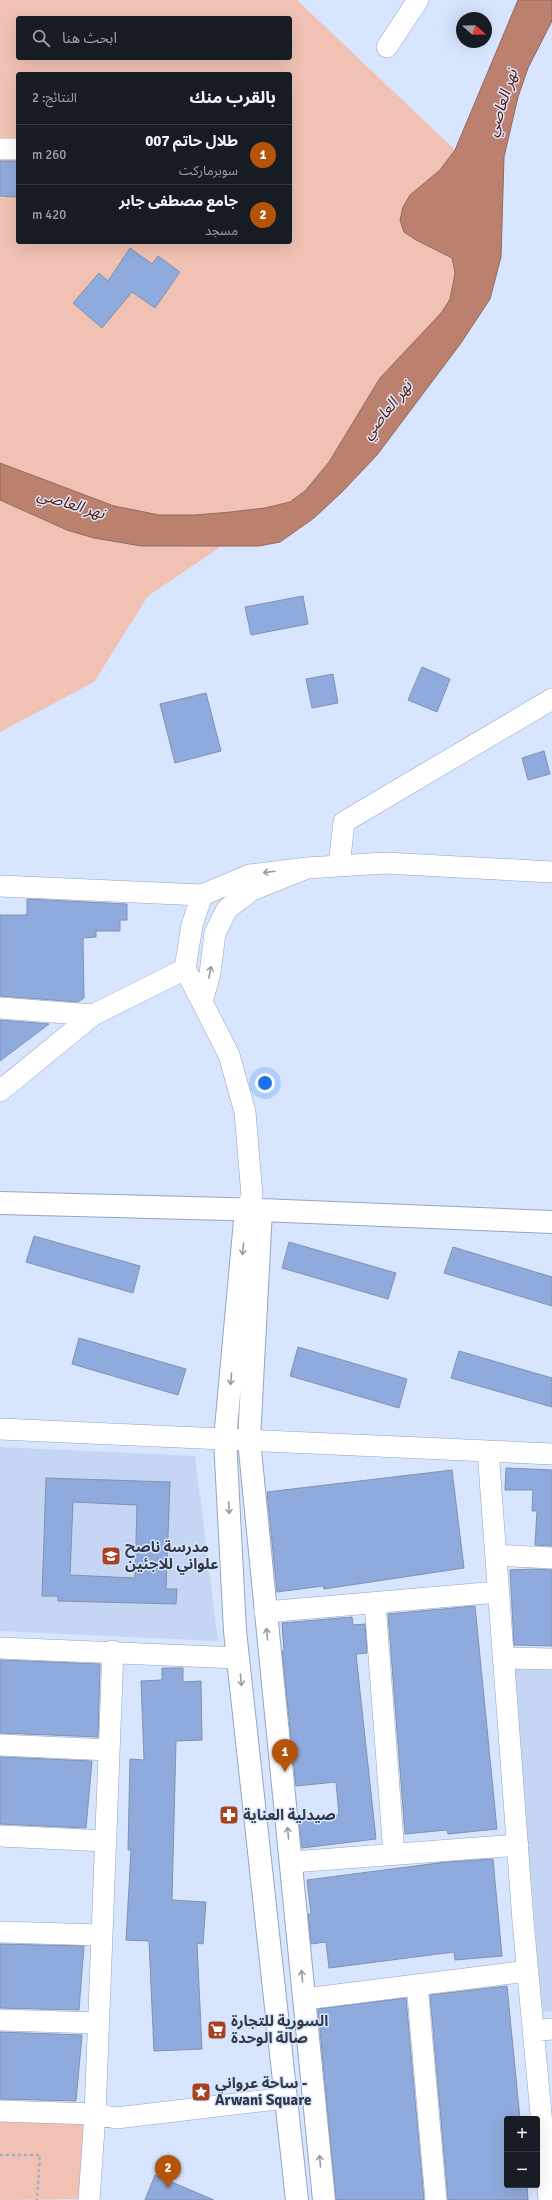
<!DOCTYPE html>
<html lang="ar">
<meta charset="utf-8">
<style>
:root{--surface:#171b24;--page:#20242c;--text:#f1f3f6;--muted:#9ea1a6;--line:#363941;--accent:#b45309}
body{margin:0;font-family:Signika,"Noto Sans Arabic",sans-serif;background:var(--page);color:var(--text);direction:rtl}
.controls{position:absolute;right:12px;bottom:12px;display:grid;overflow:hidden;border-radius:4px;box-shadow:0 4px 16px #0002}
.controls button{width:36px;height:36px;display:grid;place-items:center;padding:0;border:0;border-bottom:1px solid var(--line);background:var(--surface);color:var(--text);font:20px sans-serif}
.compass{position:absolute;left:456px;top:12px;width:36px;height:36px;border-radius:50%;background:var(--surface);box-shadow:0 4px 16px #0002;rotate:110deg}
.you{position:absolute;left:265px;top:1083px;width:14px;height:14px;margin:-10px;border:3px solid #fff;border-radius:50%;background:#1a73e8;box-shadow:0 0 0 6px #1a73e833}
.badge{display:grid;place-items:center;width:26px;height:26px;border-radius:50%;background:var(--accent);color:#fff;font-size:13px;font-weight:700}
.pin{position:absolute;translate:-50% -33px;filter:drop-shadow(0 1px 2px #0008)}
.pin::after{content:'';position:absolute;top:21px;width:14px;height:12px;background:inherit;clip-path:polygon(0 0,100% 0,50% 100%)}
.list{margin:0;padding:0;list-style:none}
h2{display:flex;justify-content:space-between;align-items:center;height:52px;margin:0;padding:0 16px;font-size:17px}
h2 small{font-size:13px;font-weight:400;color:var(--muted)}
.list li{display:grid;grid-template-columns:26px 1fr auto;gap:12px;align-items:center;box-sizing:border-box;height:60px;padding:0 16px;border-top:1px solid var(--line)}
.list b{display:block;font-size:15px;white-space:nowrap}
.list p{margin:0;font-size:13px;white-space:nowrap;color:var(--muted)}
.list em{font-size:13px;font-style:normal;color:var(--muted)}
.icon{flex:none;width:22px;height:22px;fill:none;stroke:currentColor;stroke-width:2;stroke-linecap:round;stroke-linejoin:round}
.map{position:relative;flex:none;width:552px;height:2200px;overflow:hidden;direction:ltr}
.search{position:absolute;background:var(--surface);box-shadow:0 4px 16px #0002;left:16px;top:16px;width:276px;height:44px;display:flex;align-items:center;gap:10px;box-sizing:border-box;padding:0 14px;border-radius:4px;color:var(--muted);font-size:15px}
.panel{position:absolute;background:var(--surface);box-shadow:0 4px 16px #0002;left:16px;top:72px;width:276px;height:172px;border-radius:4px;direction:rtl}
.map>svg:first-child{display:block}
.built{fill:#c5d5f3}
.green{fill:#f1c2b4;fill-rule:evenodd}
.water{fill:#bb806e;stroke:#926b62}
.building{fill:#8faadc;stroke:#8292af;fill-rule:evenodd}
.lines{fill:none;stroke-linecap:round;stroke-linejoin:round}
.minor-casing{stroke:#95a5c2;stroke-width:22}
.major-casing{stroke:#95a5c2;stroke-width:24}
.path{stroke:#a2aec3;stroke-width:2.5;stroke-dasharray:3 3;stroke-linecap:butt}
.minor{stroke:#fff;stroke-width:21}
.major{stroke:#fff;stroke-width:22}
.oneway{stroke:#989ca2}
.labels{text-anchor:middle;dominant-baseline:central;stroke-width:3;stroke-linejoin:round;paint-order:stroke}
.poi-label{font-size:15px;font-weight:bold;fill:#323945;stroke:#d7e5fe;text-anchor:start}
.water-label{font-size:16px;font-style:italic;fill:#641b03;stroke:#d7e5fe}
</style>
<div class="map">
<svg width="552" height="2200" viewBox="0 0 552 2200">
<rect width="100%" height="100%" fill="#d7e5fe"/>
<path class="built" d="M0 1447 195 1456 218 1641 0 1631Z
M513 1668 552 1670V2011L542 2012Z"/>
<path class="green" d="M0 0H297L455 150 440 170 410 195 416 240 452 258 455 272 450 299 442 312 380 378 329 462 305 491 290 502 265 508 231 512 195 515H159L114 506 0 463ZM18 18H290V58H18ZM18 74H290V242H18Z
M0 500C45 521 91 542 141 546 168 548 196 545 223 545L148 596 94 682 0 732Z
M0 2122 86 2124 84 2199 0 2200Z"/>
<path class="water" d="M518 0H552V21L528 68 518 97 504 157 501 257 490 299 461 343 377 455 342 492 314 518 280 542 259 546H141L94 538 67 530 0 500V463L114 506 159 515H195L231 512 265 508 290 502 305 491 329 462 380 378 442 312 450 299 455 273 452 258 416 240 404 232 400 220 403 207 410 195 440 170 455 150Z"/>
<path class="building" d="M0 161H18V197L0 196Z
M130 248 152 264 158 256 180 272 155 308 132 292 102 328 73 303 99 273 108 281Z
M303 596 308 624 251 635 245 607Z
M422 667 450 679 437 712 408 700Z
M333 674 338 703 312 708 306 679Z
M206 693 221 751 175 763 160 704Z
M544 751 550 774 528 780 522 758Z
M27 899 127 904V920H120V931H96V937L83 938 84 998 78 1002 0 996V915H27Z
M0 1020 49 1024 0 1061Z
M34 1236 140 1266 133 1293 26 1262Z
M289 1242 396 1273 388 1299 282 1268Z
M453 1247 552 1277V1306L444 1273Z
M79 1338 186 1369 178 1395 72 1364Z
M298 1347 407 1379 399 1408 290 1376Z
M459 1351 552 1378V1407L451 1378Z
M506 1468 552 1470V1546L535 1545 537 1511H532L533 1490H505Z
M452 1470 464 1568 324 1589 323 1586 277 1592 267 1492Z
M46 1478 170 1482 166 1589H177L176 1604 58 1601V1596H42ZM73 1502 137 1505 135 1578 70 1575Z
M534 1569 552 1570V1646L514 1645 510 1570Z
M475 1606 497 1829 448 1834 447 1830 405 1834 388 1614Z
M352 1617 353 1625 365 1624 367 1653 356 1654 376 1839 302 1848 299 1819 339 1815 336 1782 296 1786 282 1651H284L282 1623Z
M0 1660 100 1664 98 1737 0 1733Z
M162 1668H183V1682L201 1681 202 1740 176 1741 172 1900 206 1902 203 1944 197 1943 202 2049 154 2051 149 1941 126 1940 131 1850H128L130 1759 144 1760 141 1681 162 1680Z
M0 1757 92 1761 86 1828 0 1824Z
M493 1859 502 1956 455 1960 454 1952 329 1968 326 1942 311 1944 308 1914H311L307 1880 446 1862Z
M0 1944 84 1946 79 2010 0 2008Z
M507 1986 520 2119H507V2185H527L528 2200H448L430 1995Z
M406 1998 424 2200H336L318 2009Z
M0 2032 82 2035 76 2101 0 2099Z
M155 2175 214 2200H145Z"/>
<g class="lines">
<g class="minor-casing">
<path id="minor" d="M387 47 418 0
M0 149H18
M339 866 344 822 552 699
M307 868 252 890 227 909 215 933 210 973 202 1002 185 969 192 925 202 895 250 875 307 868 385 863 552 872
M0 886 202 895
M202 1002 229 1055 245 1112 252 1196 246 1210
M0 1008 93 1015
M0 1091 93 1015 185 969
M0 1429 552 1454
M488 1451 523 1921 549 2200
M496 1555 552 1558
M375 1603 394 1854
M265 1612 498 1592
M0 1648 238 1658
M503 1658 552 1659
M0 1745 109 1750
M0 1836 106 1841
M292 1862 518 1845
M0 1932 102 1935
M417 1985 436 2200
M305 1999 528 1971
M0 2020 98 2023
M534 2031 552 2029
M0 2111 95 2114 116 2118 286 2098
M89 2200 95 2114 113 1651"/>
</g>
<g class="major-casing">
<path id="major" d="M0 1203 261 1210 552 1222
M246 1210 225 1439 235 1631 297 2200
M261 1210 249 1440 324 2200"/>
</g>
<path class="path" d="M0 2155H40L37 2200"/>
<use href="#minor" class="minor"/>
<use href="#major" class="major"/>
</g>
<defs><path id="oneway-shaft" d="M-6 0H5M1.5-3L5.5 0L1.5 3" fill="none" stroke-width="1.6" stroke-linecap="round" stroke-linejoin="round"/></defs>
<g class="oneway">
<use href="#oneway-shaft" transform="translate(269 872) rotate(173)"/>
<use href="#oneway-shaft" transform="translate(210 972) rotate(-79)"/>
<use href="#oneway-shaft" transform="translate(243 1249) rotate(95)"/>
<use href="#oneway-shaft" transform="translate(231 1379) rotate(95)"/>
<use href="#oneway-shaft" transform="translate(229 1508) rotate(87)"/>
<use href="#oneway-shaft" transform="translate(267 1634) rotate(-95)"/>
<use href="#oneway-shaft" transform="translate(241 1680) rotate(84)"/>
<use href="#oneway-shaft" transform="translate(288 1833) rotate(-96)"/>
<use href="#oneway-shaft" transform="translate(302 1976) rotate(-95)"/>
<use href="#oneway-shaft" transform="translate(320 2161) rotate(-95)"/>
</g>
<defs>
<g id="school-square" transform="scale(1)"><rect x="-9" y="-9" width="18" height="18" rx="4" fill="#a84121" stroke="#d7e5fe"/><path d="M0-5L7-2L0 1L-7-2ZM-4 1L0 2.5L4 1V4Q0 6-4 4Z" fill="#fff"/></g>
<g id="pharmacy-square" transform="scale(1)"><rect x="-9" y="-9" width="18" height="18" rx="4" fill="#a84121" stroke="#d7e5fe"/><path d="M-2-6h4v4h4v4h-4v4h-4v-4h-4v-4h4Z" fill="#fff"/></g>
<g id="supermarket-square" transform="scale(1)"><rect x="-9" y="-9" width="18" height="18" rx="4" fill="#a84121" stroke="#d7e5fe"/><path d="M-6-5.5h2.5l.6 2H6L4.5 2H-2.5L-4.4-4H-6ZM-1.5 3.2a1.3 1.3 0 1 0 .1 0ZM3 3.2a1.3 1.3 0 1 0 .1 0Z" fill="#fff"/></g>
<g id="sight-square" transform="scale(1)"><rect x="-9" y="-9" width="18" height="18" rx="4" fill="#a84121" stroke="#d7e5fe"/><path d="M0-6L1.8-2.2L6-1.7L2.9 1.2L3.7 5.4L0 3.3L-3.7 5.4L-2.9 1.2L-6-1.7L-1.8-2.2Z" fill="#fff"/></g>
</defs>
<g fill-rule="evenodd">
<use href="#school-square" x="111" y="1556"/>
<use href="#pharmacy-square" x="229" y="1815"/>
<use href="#supermarket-square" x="217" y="2030"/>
<use href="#sight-square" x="201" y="2092"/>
</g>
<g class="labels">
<g class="poi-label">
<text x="125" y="1547">مدرسة ناصح<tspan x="125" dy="17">علواني للاجئين</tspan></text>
<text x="243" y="1815">صيدلية العناية</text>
<text x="231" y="2021">السورية للتجارة<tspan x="231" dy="17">صالة الوحدة</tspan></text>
<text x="215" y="2083">ساحة عرواني -<tspan x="215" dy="17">Arwani Square</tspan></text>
</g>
<g class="water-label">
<text transform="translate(502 103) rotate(-72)">نهر العاصي</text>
<text transform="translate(387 410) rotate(-51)">نهر العاصي</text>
<text transform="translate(71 504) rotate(17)">نهر العاصي</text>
</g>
</g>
</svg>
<div class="controls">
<button>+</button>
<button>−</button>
</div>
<svg class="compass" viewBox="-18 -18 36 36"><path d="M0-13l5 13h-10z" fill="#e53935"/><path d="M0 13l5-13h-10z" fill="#9ea1a6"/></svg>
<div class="you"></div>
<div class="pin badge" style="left:285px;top:1772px">1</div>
<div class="pin badge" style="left:168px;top:2188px">2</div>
<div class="search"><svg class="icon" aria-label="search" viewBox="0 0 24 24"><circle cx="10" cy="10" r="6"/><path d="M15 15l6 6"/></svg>ابحث هنا</div>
<section class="panel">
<h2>بالقرب منك<small>النتائج: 2</small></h2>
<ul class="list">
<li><span class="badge">1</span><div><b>طلال حاتم 007</b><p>سوبرماركت</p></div><em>260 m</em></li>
<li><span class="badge">2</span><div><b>جامع مصطفى جابر</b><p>مسجد</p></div><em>420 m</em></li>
</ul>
</section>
</div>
